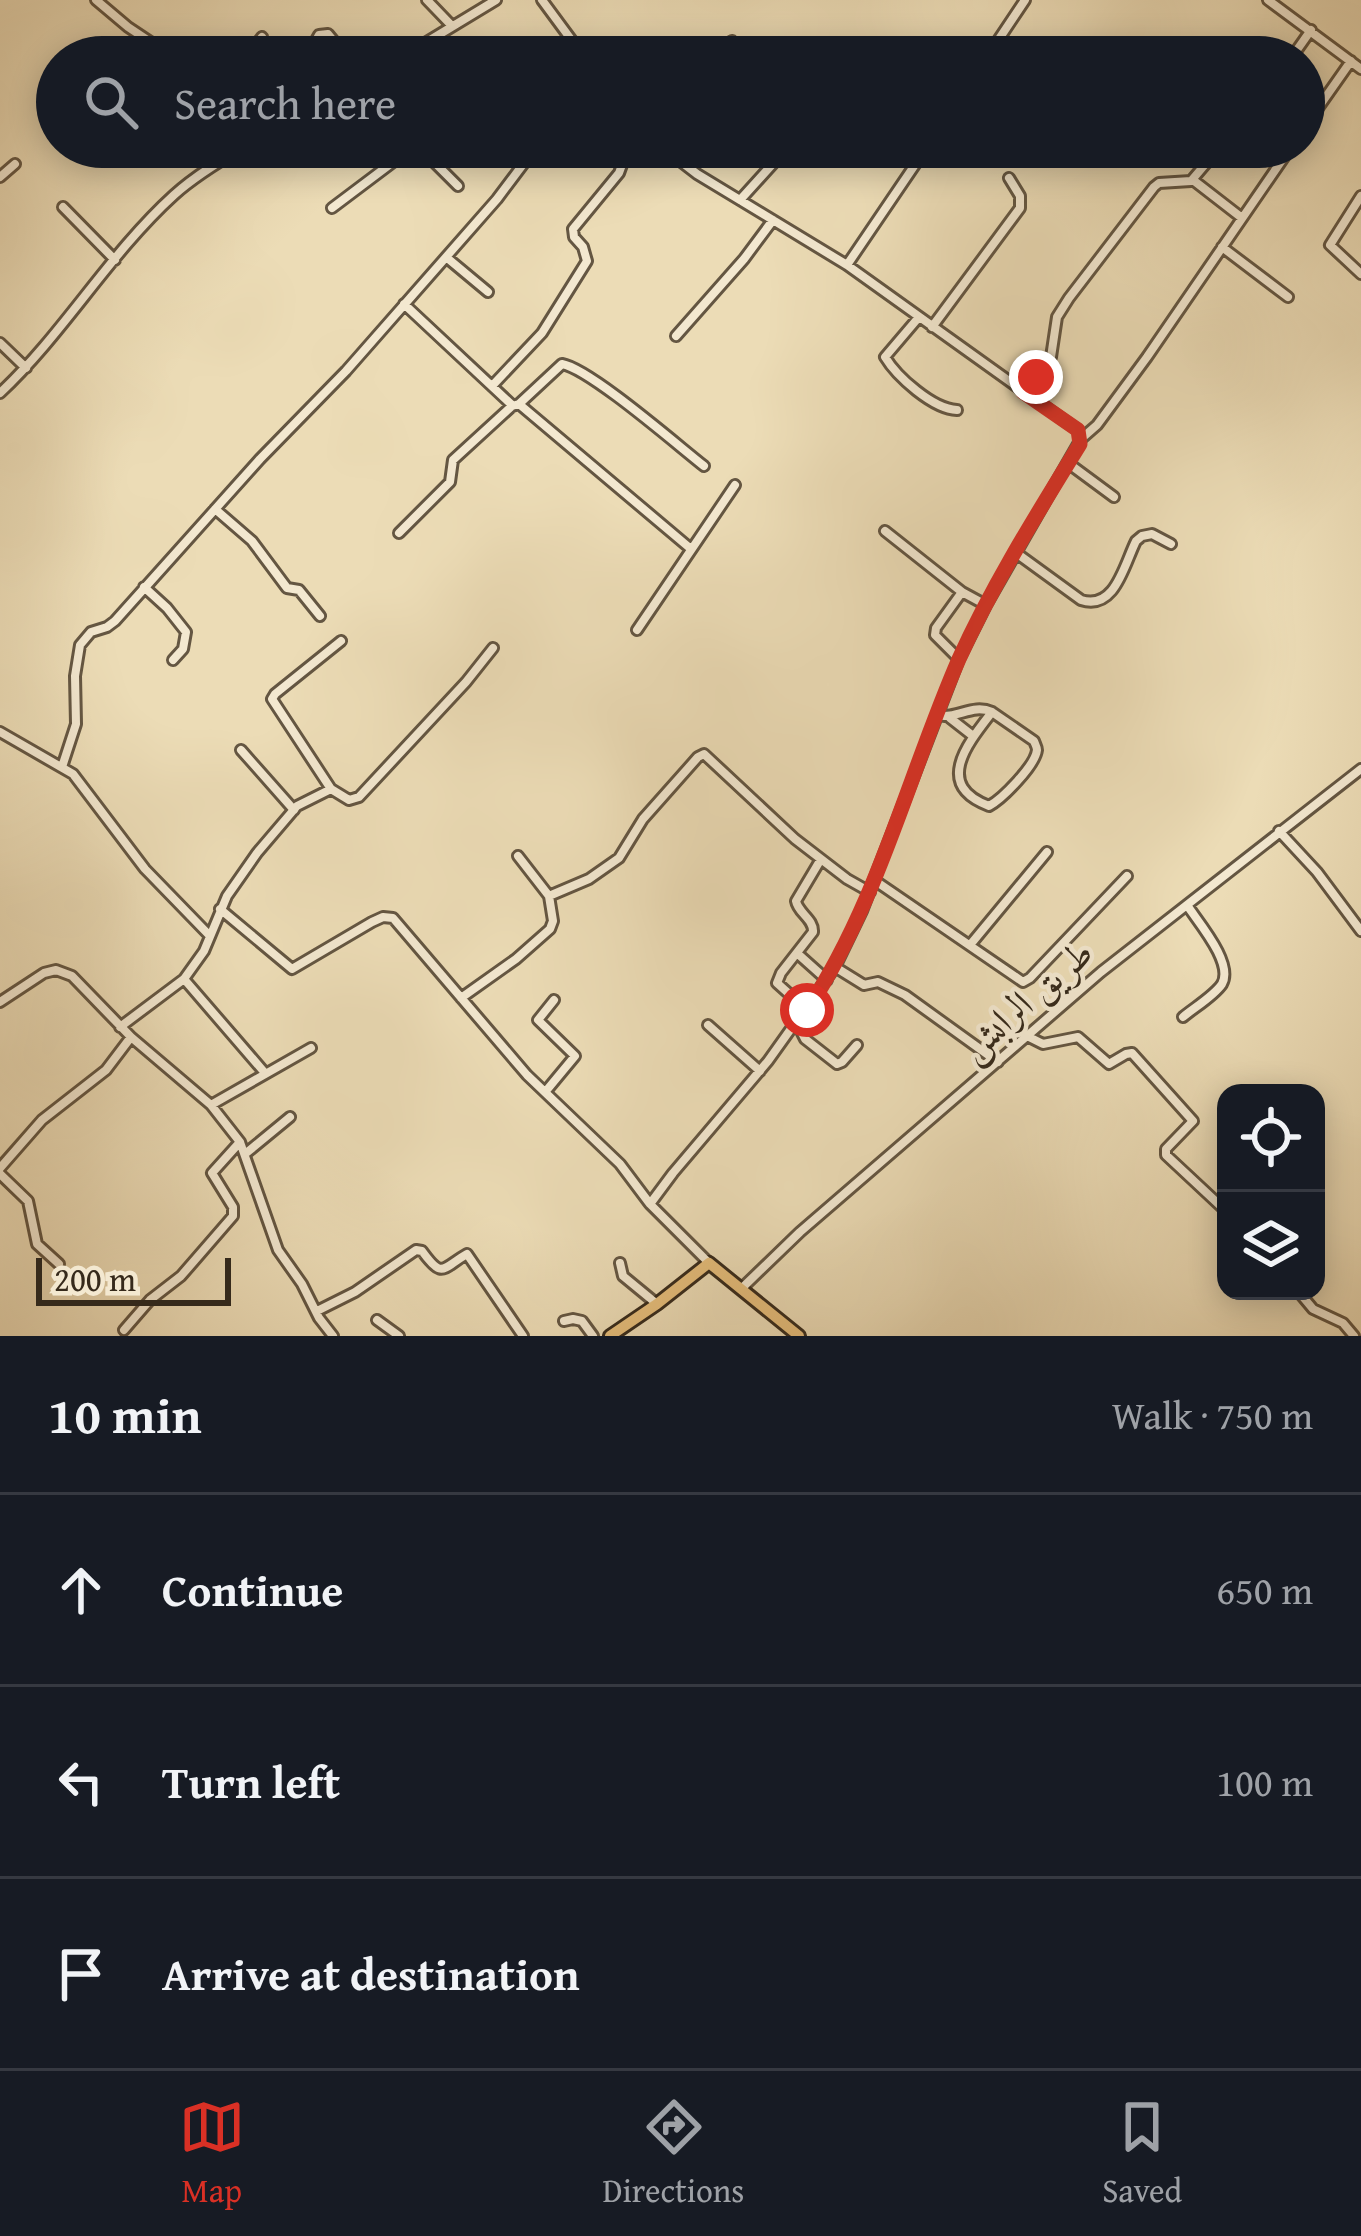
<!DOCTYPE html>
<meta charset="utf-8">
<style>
:root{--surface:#171b24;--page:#242831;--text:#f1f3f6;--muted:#9ea1a6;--line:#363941;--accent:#d93025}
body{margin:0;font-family:"Gentium Book Plus",Amiri,serif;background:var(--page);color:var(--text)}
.controls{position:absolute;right:36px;bottom:36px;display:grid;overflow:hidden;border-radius:24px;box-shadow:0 6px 30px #0003}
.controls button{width:108px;height:108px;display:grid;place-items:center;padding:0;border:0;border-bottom:3px solid var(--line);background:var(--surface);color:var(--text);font:60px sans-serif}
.scale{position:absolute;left:36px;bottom:30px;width:195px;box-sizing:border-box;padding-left:12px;border:6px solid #362a1b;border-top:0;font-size:33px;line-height:42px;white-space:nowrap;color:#362a1b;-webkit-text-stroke:9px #f3e8d0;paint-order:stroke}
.stop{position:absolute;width:36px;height:36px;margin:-27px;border:9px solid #d93025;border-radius:50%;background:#fff}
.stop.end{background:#d93025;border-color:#fff;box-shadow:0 3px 12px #0008}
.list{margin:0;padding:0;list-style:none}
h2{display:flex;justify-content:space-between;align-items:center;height:156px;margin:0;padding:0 48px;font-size:51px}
h2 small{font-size:39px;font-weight:400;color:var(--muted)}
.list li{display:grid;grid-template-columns:78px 1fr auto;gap:36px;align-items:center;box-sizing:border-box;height:192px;padding:0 48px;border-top:3px solid var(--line)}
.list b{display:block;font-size:45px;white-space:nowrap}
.list em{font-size:39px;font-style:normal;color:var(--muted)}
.icon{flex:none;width:66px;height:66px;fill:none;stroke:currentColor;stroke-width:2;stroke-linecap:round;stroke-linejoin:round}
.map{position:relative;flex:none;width:1361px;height:1336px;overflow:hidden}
.search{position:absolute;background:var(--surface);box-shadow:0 6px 30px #0003;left:36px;right:36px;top:36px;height:132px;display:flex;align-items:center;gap:30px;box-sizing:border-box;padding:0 42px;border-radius:66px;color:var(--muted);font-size:45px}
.sheet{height:732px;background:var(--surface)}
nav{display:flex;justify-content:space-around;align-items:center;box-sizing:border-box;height:168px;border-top:3px solid var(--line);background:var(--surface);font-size:33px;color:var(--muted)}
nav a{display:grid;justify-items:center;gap:6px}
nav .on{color:var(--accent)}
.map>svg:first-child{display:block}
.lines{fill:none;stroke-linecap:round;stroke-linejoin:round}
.minor-casing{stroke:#645642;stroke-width:14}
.major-casing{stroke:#362a1b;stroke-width:16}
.minor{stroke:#f3e8d0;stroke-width:8}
.major{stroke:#e6be7b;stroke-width:10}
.route{stroke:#d93025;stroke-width:15}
.labels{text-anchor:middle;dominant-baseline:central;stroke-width:9;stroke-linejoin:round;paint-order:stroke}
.street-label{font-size:39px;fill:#362a1b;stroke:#f3e8d0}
</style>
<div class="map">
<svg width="1361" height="1336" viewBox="0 0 1361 1336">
<rect width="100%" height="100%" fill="#ecdcb6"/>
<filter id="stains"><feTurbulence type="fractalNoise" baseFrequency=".00167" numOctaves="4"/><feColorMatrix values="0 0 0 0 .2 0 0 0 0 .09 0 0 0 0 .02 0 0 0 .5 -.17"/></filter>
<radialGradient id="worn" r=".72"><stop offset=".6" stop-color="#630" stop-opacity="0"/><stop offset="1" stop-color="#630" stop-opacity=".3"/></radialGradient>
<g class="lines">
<g class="minor-casing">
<path id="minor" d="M96 0 128 27 173 57
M427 0 452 26
M542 0 584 57
M1268 0 1361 69
M309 53 319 35 328 34 347 57
M247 57 262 37
M402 57 496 0
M712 57 732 41
M987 57 1025 0
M1292 57 1311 30
M57 72 48 91 51 102 57 108
M1304 128 1351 61
M419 147 458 186
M662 147 697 174 847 265 1065 421 1078 430 1081 439 986 605 959 659 862 911 835 967 768 1061 673 1173 650 1204 709 1263
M0 177 15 164
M1193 180 1242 218
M1361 196 1330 245 1361 274
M740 200 788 147
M63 207 115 260
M332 208 413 147
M1222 247 1288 297
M446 257 488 292
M847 265 927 147
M404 304 512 405
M919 317 885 357C897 377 933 409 957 410
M932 327 1020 208V196L1009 178
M676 336 744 259 773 220
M0 343 26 368
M492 386 542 333 587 261 583 247 574 237 573 229 619 173 623 162V147
M1023 392 1051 357 1057 317 1069 298 1154 187 1159 183 1191 181 1220 147
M0 393C64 333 109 254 174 195 195 176 220 161 244 147
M1081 439 1097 425 1147 357 1291 147
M1068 463 1114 497
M215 509 252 541 287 588 299 590 320 616
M885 531 962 592 936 628 935 635 959 659
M399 533 450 482 453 460 512 406 519 404
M691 549 519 404 562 364C590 369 676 444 704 466
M1015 552 1081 600C1115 611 1124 565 1136 541L1142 536 1152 534 1171 544
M144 587 167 608 186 632 183 649 173 660
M962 592 986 605
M637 630 735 485
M937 715C957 720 972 703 992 712L1034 741C1035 744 1037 747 1037 750 1035 766 1002 799 989 806 933 785 968 743 992 712
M950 718 973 736
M0 732 73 774 145 869 210 936
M241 750 294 810
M62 767 76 724 75 676 80 645 91 632 107 627 115 621 260 459 346 371 497 199 536 147
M331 789 349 800 359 797 466 682 493 648
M1279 831 1317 872 1361 931
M874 880 1023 982 1030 978 1127 876
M549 896 589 879 619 858 643 819 698 757 704 754 795 839 847 879 870 892
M220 909 292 969 372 922 383 917 393 918 527 1075 620 1164 650 1204
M970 945 1047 852
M798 954 827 980
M835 967 864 985 878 982 905 995 998 1062
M184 979 265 1073
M461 998 516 959 550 929 553 921 549 896 518 856
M0 1002 44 973 56 970 72 976 131 1037 211 1105 240 1142 278 1250 302 1284 319 1318 333 1336
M807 1010 777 983 781 973 813 932C814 919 798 913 796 901L821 859
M1183 1017C1195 1007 1214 996 1222 984 1234 963 1198 922 1187 905
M797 1023 805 1039 837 1064 842 1062 857 1045
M708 1025 760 1071
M120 1027 184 979 204 951 227 896 257 853 297 806 331 789 272 699 275 694 341 641
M1027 1036 1043 1044 1078 1037 1109 1064 1126 1054 1132 1053 1193 1121 1166 1149V1155L1226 1211
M546 1091 575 1056 538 1020 554 1000
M211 1105 311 1048
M245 1154 290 1117
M0 1168 42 1120 106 1070 131 1037
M0 1174 28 1201 37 1244 59 1264
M620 1263 623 1276 657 1304
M741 1289 800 1232 1101 972 1361 769
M1298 1291 1313 1309 1343 1323 1354 1336
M317 1311 355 1292 416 1250 422 1251C443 1280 442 1268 467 1254L523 1336
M377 1320 399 1336
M564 1321 573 1319 582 1321 593 1336
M124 1330 150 1300 181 1276 233 1216V1207L212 1173 240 1142"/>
</g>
<g class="major-casing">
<path id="major" d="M610 1336 657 1304 709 1263 799 1336"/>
</g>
<use href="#minor" class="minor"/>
<use href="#major" class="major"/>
</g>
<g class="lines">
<path class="route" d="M807 1010C878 903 908 776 959 659 993 584 1037 514 1080 444L1078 430 1023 392 1036 377"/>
</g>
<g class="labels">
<g class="street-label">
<text transform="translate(1025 999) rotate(-41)">طريق الرابش</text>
</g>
</g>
<rect width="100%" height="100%" filter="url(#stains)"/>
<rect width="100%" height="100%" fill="url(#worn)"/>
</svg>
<div class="controls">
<button><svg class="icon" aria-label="locate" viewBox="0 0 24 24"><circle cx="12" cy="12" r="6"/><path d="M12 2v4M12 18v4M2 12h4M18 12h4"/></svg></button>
<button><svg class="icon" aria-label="layers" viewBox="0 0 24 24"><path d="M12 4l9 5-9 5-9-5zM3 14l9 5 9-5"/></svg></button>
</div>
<div class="scale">200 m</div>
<div class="stop" style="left:807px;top:1010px"></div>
<div class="stop end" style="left:1036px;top:377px"></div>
<div class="search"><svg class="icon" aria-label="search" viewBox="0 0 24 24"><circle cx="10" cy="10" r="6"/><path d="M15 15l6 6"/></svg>Search here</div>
</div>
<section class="sheet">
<h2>10 min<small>Walk · 750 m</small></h2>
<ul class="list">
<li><svg class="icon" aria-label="ahead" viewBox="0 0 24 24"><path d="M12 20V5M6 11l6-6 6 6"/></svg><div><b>Continue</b></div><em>650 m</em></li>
<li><svg class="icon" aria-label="left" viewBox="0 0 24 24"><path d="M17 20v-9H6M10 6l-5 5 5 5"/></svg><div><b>Turn left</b></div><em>100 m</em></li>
<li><svg class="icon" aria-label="arrive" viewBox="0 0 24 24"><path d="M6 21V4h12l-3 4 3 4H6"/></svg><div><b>Arrive at destination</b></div></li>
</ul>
</section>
<nav>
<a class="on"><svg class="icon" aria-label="map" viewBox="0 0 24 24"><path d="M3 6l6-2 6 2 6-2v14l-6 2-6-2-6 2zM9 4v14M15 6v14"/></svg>Map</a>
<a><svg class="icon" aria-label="directions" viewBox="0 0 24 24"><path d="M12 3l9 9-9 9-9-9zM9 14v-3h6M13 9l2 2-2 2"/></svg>Directions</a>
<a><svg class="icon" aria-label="saved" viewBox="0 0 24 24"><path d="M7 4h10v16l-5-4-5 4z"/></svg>Saved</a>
</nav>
